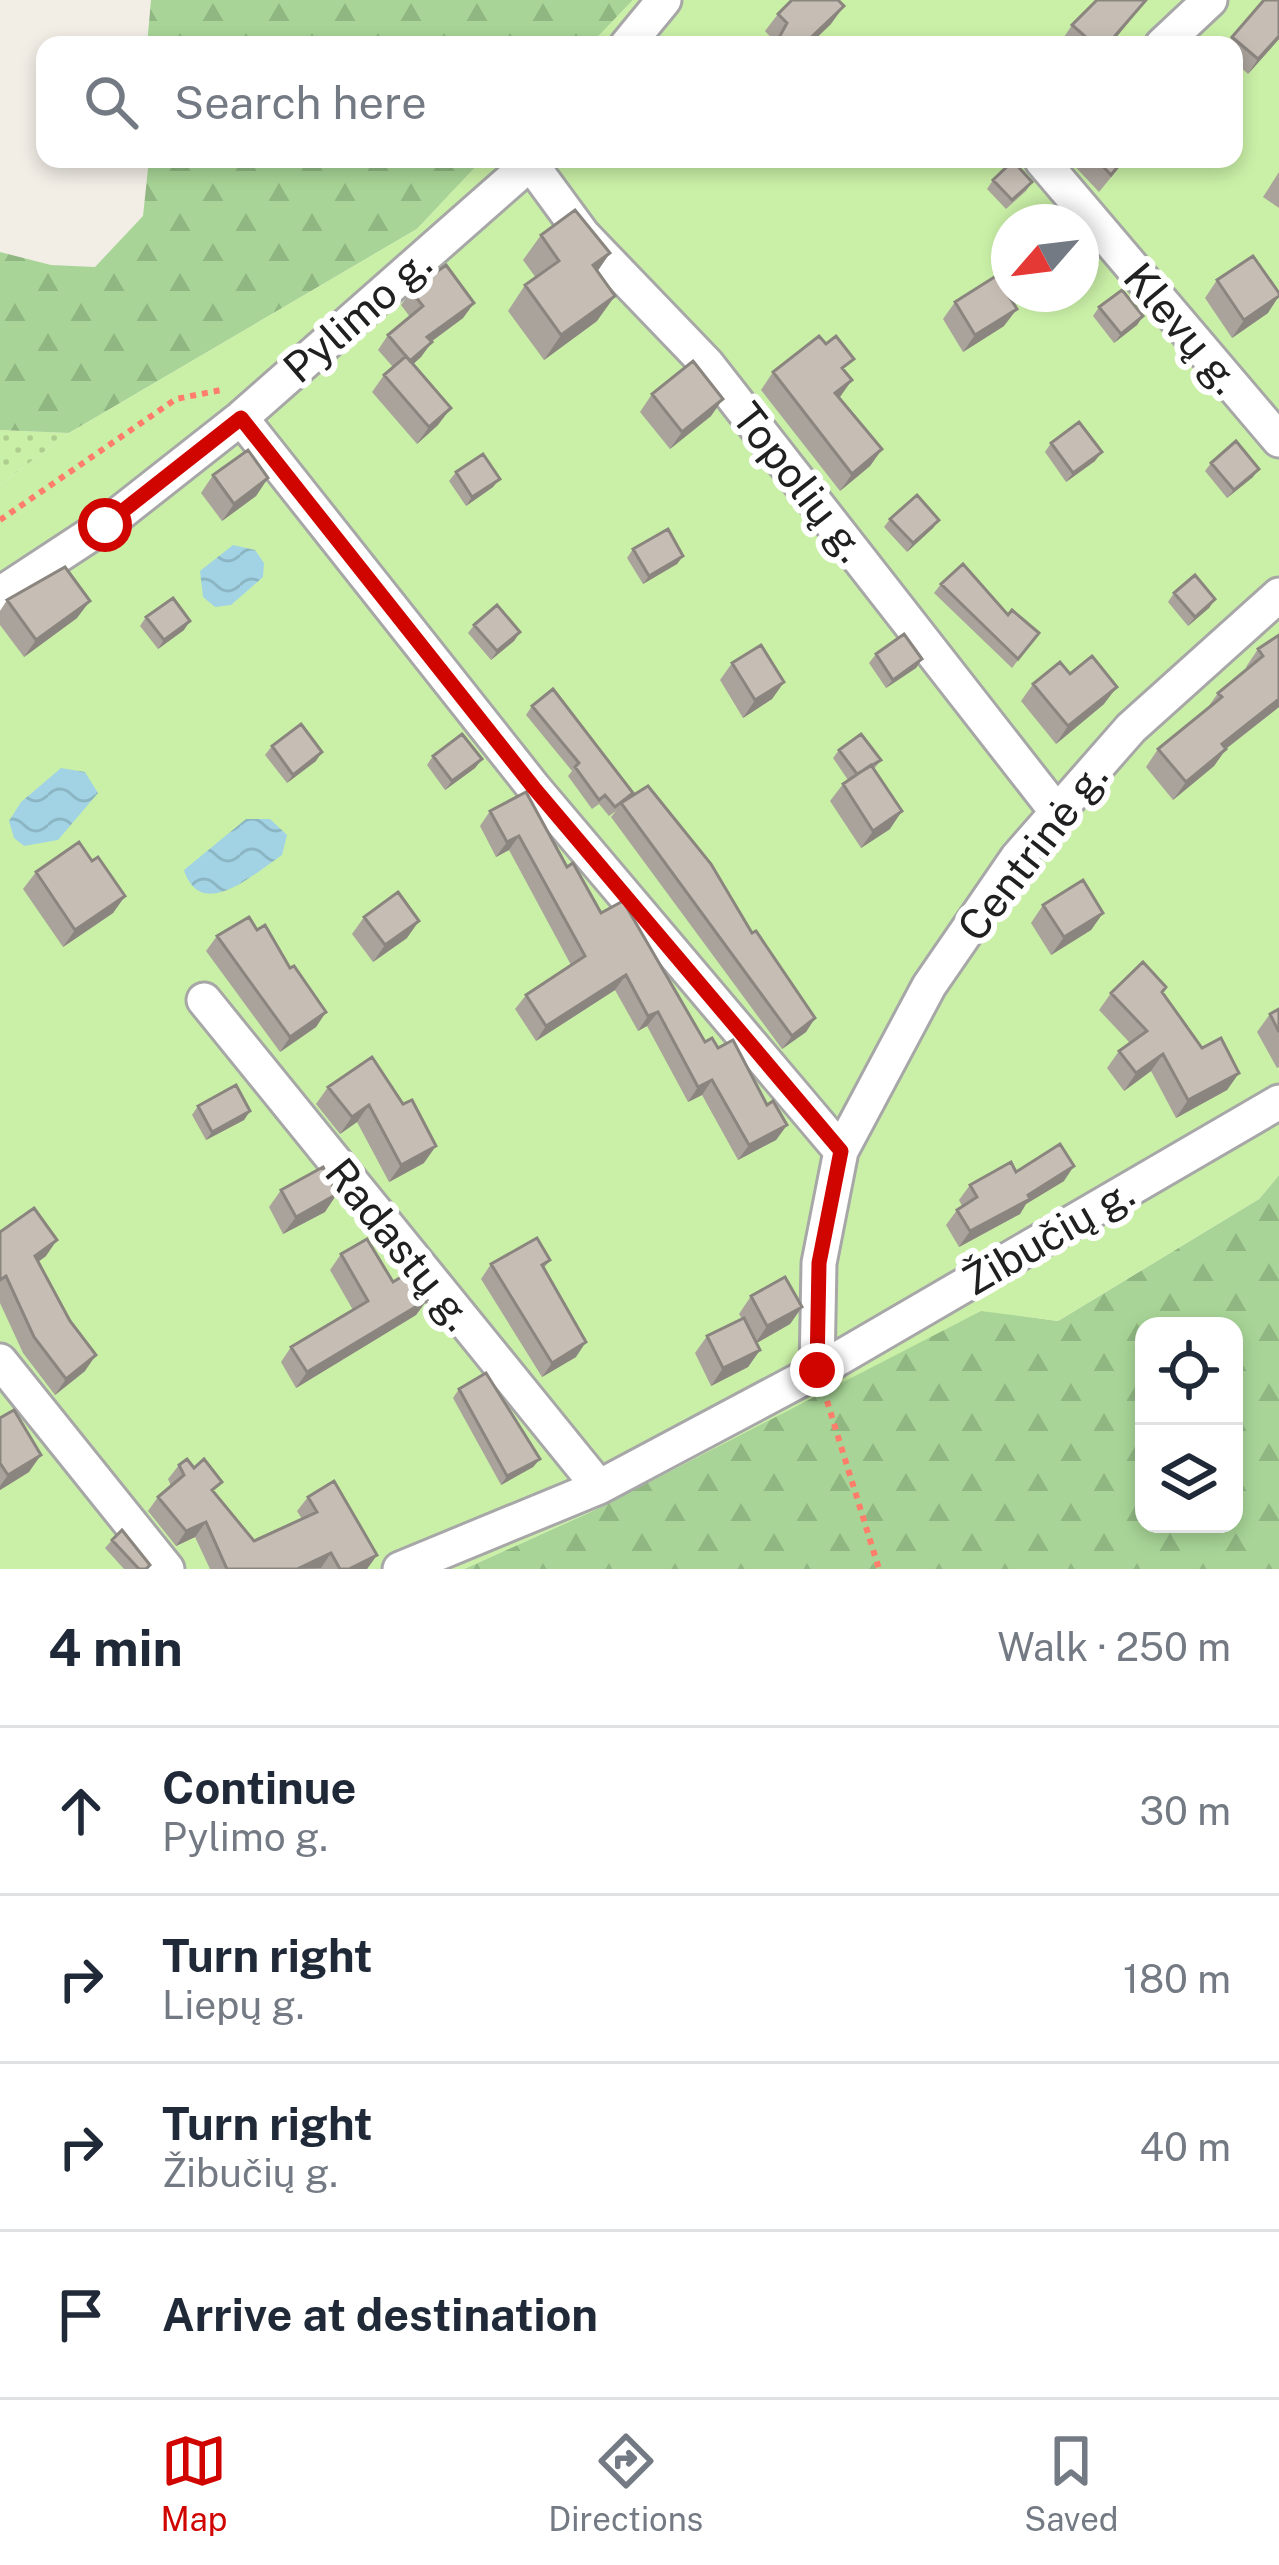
<!DOCTYPE html>
<meta charset="utf-8">
<style>
:root{--surface:#fff;--page:#f2f2f3;--text:#1f2937;--muted:#747a83;--line:#e0e1e3;--accent:#d10500}
body{margin:0;font-family:"Public Sans",sans-serif;background:var(--page);color:var(--text)}
.controls{position:absolute;right:36px;bottom:36px;display:grid;overflow:hidden;border-radius:24px;box-shadow:0 6px 18px #0003}
.controls button{width:108px;height:108px;display:grid;place-items:center;padding:0;border:0;border-bottom:3px solid var(--line);background:var(--surface);color:var(--text);font:60px sans-serif}
.compass{position:absolute;left:991px;top:204px;width:108px;height:108px;border-radius:50%;background:var(--surface);box-shadow:0 6px 18px #0003;rotate:242deg}
.stop{position:absolute;width:36px;height:36px;margin:-27px;border:9px solid #d10500;border-radius:50%;background:#fff}
.stop.end{background:#d10500;border-color:#fff;box-shadow:0 3px 12px #0008}
.list{margin:0;padding:0;list-style:none}
h2{display:flex;justify-content:space-between;align-items:center;height:156px;margin:0;padding:0 48px;font-size:51px}
h2 small{font-size:39px;font-weight:400;color:var(--muted)}
.list li{display:grid;grid-template-columns:78px 1fr auto;gap:36px;align-items:center;box-sizing:border-box;height:168px;padding:0 48px;border-top:3px solid var(--line)}
.list b{display:block;font-size:45px;white-space:nowrap}
.list p{margin:0;font-size:39px;white-space:nowrap;color:var(--muted)}
.list em{font-size:39px;font-style:normal;color:var(--muted)}
.icon{flex:none;width:66px;height:66px;fill:none;stroke:currentColor;stroke-width:2;stroke-linecap:round;stroke-linejoin:round}
.map{position:relative;flex:none;width:1279px;height:1569px;overflow:hidden}
.search{position:absolute;background:var(--surface);box-shadow:0 6px 18px #0003;left:36px;right:36px;top:36px;height:132px;display:flex;align-items:center;gap:30px;box-sizing:border-box;padding:0 42px;border-radius:24px;color:var(--muted);font-size:45px}
.sheet{height:828px;background:var(--surface)}
nav{display:flex;justify-content:space-around;align-items:center;box-sizing:border-box;height:168px;border-top:3px solid var(--line);background:var(--surface);font-size:33px;color:var(--muted)}
nav a{display:grid;justify-items:center;gap:6px}
nav .on{color:var(--accent)}
.map>svg:first-child{display:block}
.grass{fill:url(#grass-dots)}
.forest{fill:url(#forest-firs);fill-rule:evenodd}
.garden{fill:#caf0a7;fill-rule:evenodd}
.water{fill:url(#water-waves)}
.lines{fill:none;stroke-linecap:round;stroke-linejoin:round}
.minor-casing{stroke:#a7a7a7;stroke-width:39}
.path{stroke:#ff7d6a;stroke-width:6;stroke-dasharray:6 6;stroke-linecap:butt}
.minor{stroke:#fff;stroke-width:33}
.wall{fill:#aaa39c}
.shaded-wall{fill:#8b857f}
.building{fill:#c6beb5;stroke:#8b857f;stroke-width:3}
.route{stroke:#d10500;stroke-width:15}
.labels{text-anchor:middle;dominant-baseline:central;stroke-width:12;stroke-linejoin:round;paint-order:stroke}
.street-label{font-size:42px;fill:#202020;stroke:#fff}
</style>
<div class="map">
<svg width="1279" height="1569" viewBox="0 0 1279 1569">
<defs>
<pattern id="grass-dots" width="8" height="8" patternUnits="userSpaceOnUse" patternTransform="scale(3)"><rect width="8" height="8" fill="#caf0a7"/><path d="M2 2h.1M6 6h.1" fill="none" stroke="#adce8f" stroke-width="1.8" stroke-linecap="round"/></pattern>
<pattern id="forest-firs" width="22" height="20" patternUnits="userSpaceOnUse" patternTransform="scale(3)"><rect width="22" height="20" fill="#a8d597"/><path d="M5 1l3.5 6h-7zM16 11l3.5 6h-7z" fill="#90b782"/></pattern>
<pattern id="water-waves" width="16" height="10" patternUnits="userSpaceOnUse" patternTransform="scale(3)"><rect width="16" height="10" fill="#a2d3e4"/><path d="M0 5q4-4 8 0t8 0" fill="none" stroke="#8bb5c3"/></pattern>
</defs>
<rect width="100%" height="100%" fill="#f2eee6"/>
<path class="grass" d="M0 430 69 433 0 485Z"/>
<path class="forest" d="M151 0H633L590 45H147Z
M149 159H483L417 229 69 433 0 430V252L51 265 95 267 143 216Z
M1279 1175V1569H464L595 1510 981 1310 1058 1321 1259 1199ZM1144 1326H1234V1524H1144Z"/>
<path class="garden" d="M633 0H1279V1175L1259 1199 1058 1321 981 1311 595 1510 464 1569H0V485L69 433 417 229 483 159H1234V45H590ZM1009 222H1081V294H1009Z"/>
<path class="water" d="M233 545 255 550 264 563 263 577 231 605 215 607 203 597 200 571Z
M61 768 85 772 98 793 58 840 24 846 14 838 9 821 21 802Z
M246 819H270L287 835 282 855C255 873 201 923 184 870Z"/>
<g class="lines">
<g class="minor-casing">
<path id="minor" d="M627 45 664 0
M1162 45 1210 0
M1042 161 1279 440
M531 164 583 235 707 364 1057 812
M241 418 534 788 841 1151
M0 594 105 525 241 418 535 159
M204 1000 599 1487
M0 1361 167 1569
M817 1371 1279 1102
M400 1569 599 1487 817 1371 819 1263 841 1151 929 986 1017 858 1131 728 1279 595"/>
</g>
<path class="path" d="M0 520 176 399 221 390
M827 1401 879 1569"/>
<use href="#minor" class="minor"/>
</g>
<path class="wall" d="M1147 0 1110 45H1063L1060 43 1072 25Z
M778 14 831 24 809 45H772L774 41 765 31Z
M1232 37 1279 39 1248 74 1234 61V45H1226Z
M1068 159H1126L1099 192Z
M1279 172V208L1263 197Z
M993 180 1032 182 1026 191 1006 209 987 189Z
M541 235 597 271V321L544 360 508 311 525 285 536 278 523 260Z
M1217 280 1268 313 1232 338 1205 298Z
M411 291 474 303 463 318 431 342 421 357 413 364 438 425 417 444 372 392 384 375 393 367 378 350 388 335 410 317 401 305Z
M955 302 1004 326 963 352 943 319Z
M1099 307 1143 316 1137 325 1114 343 1093 316Z
M845 371 839 398 882 449 870 466 840 491 761 390 773 372Z
M652 394 711 416 670 449 640 412Z
M1051 443 1095 461 1066 482 1045 452Z
M1211 463 1253 477 1227 498 1205 471Z
M456 472 493 487 466 506 449 481Z
M213 475 268 478 256 496 222 521 201 493Z
M890 519 939 520 933 528 907 552 884 527Z
M633 549 683 556 677 564 643 584 627 558Z
M941 584 1008 615 1039 633 1012 668 934 593Z
M1174 593 1215 599 1209 608 1188 626 1168 602Z
M7 600 77 618 24 657 0 625V611Z
M146 617 184 630 158 649 140 626Z
M474 625 520 632 514 641 491 660 468 633Z
M1279 635V707L1226 749 1214 766 1173 800 1146 767 1158 749 1206 710 1218 693 1247 669 1246 667 1258 649Z
M876 654 922 659 916 668 886 688 869 663Z
M732 663 784 682 772 699 743 718 720 680Z
M1070 674 1104 704 1056 744 1021 701 1033 684Z
M532 706 630 797 752 933 815 1018 806 1032 782 1049 611 817 616 811 609 816 599 804 592 809 568 776 572 771 526 715Z
M272 746 316 761 287 783 265 755Z
M839 750 881 760 874 769 890 829 861 848 830 801 843 784 848 780 833 758Z
M433 756 482 759 475 768 445 790 427 765Z
M490 811 567 867 705 1042 718 1048 787 1125 776 1140 738 1160 702 1095 688 1102 647 1026 638 1031 615 990 536 1041 515 1009 526 995 571 965 509 850 496 857 480 826Z
M92 861 125 896 113 913 63 947 23 889 36 872Z
M1043 905 1103 913 1091 930 1051 955 1031 923Z
M364 917 407 938 373 962 352 934Z
M257 930 326 1012 316 1027 280 1052 206 951 217 936Z
M1166 987 1163 993 1202 1048 1239 1073 1227 1090 1176 1118 1151 1071 1124 1091 1107 1068 1119 1051 1130 1043 1099 1010 1111 993Z
M1279 1009V1067L1277 1068 1257 1032 1270 1014Z
M372 1057 424 1163 389 1182 357 1122 340 1134 316 1104 328 1087Z
M198 1106 250 1111 244 1120 206 1140 192 1115Z
M1016 1172 1064 1181 1026 1204 1020 1214 959 1247 946 1225 957 1210 962 1206 959 1200 970 1185Z
M281 1190 325 1212 283 1234 269 1207Z
M0 1232 46 1256 38 1262 85 1371 55 1395 23 1353 0 1303Z
M341 1254 427 1300 416 1315 296 1388 281 1362 291 1347 353 1310 330 1270Z
M550 1260 544 1268 576 1357 542 1377 481 1279 491 1264Z
M751 1296 802 1307 790 1324 757 1343 760 1350 748 1367 711 1386 695 1353 707 1336 742 1319 739 1314Z
M459 1389 540 1459 533 1467 501 1485 453 1398Z
M0 1418 29 1472 0 1490Z
M179 1465 215 1493 254 1541 302 1519 297 1511 308 1497 377 1555 367 1569H210L195 1537 176 1546 148 1511 158 1497 171 1486 168 1479Z
M112 1540 148 1569H124L105 1548Z"/>
<path class="shaded-wall" d="M1146 0 1110 45H1107Z
M844 6 831 24 809 45H803Z
M1279 36V39L1248 74 1258 59Z
M610 253 593 278V265Z
M615 296 597 321 544 360 561 335Z
M1279 296 1268 313 1232 338 1244 320Z
M474 303 463 318 417 352 427 337Z
M1017 309 1004 326 963 352 975 335Z
M1143 316 1137 325 1114 343 1121 334Z
M432 342 421 357 400 376 410 361Z
M852 380 840 397 822 411 835 393Z
M723 399 711 416 670 449 682 432Z
M451 408 438 425 417 444 429 427Z
M882 449 870 466 840 491 852 474Z
M1102 452 1095 461 1066 482 1073 473Z
M1259 469 1253 477 1227 498 1234 490Z
M268 478 256 496 222 521 234 504Z
M500 479 493 487 466 506 472 497Z
M939 520 933 528 907 552 913 543Z
M683 556 677 564 643 584 649 576Z
M1215 599 1209 608 1188 626 1195 617Z
M90 601 77 618 24 657 36 640Z
M190 621 184 630 158 649 164 640Z
M520 632 514 641 491 660 497 651Z
M922 659 916 668 886 688 893 680Z
M784 682 772 699 743 718 755 700Z
M1117 687 1104 704 1056 744 1068 726Z
M1279 699V707L1210 761 1222 744Z
M1226 749 1214 766 1173 800 1186 782Z
M322 752 316 761 287 783 293 775Z
M482 759 475 768 445 790 452 781Z
M902 811 890 829 861 848 873 831Z
M519 836 509 850 496 857 507 842Z
M125 896 113 913 63 947 75 930Z
M1103 913 1091 930 1051 955 1064 937Z
M419 921 407 938 373 962 385 945Z
M626 975 615 990 536 1041 546 1026Z
M326 1012 316 1027 280 1052 290 1037Z
M658 1012 647 1026 638 1031 648 1016Z
M815 1018 806 1032 782 1049 792 1036Z
M1163 1054 1151 1071 1124 1091 1136 1073Z
M1239 1073 1227 1090 1176 1118 1188 1100Z
M712 1080 702 1095 688 1102 698 1087Z
M369 1105 357 1122 340 1134 352 1117Z
M250 1111 244 1120 206 1140 212 1132Z
M787 1125 776 1140 738 1160 749 1145Z
M436 1146 424 1163 389 1182 401 1165Z
M1074 1166 1064 1181 1026 1204 1020 1214 959 1247 970 1231Z
M337 1194 325 1212 283 1234 296 1217Z
M57 1240 46 1256 24 1272 35 1256Z
M427 1300 416 1315 296 1388 307 1372Z
M802 1307 790 1324 755 1344 767 1326Z
M586 1342 576 1357 542 1377 552 1363Z
M760 1350 748 1367 711 1386 723 1368Z
M96 1355 85 1371 55 1395 66 1379Z
M41 1455 29 1472 0 1490V1486L8 1475Z
M540 1459 533 1467 501 1485 507 1476Z
M206 1522 195 1537 176 1546 186 1531Z
M331 1553 321 1568 297 1569Z
M377 1555 367 1569H349Z"/>
<path class="building" d="M792 0H838L844 6 803 45H775L787 23 778 14Z
M1097 0H1146L1107 45H1095L1072 25Z
M1264 0H1279V36L1258 59 1232 37Z
M1096 159H1124L1111 175Z
M1013 161 1032 182 1012 200 993 180Z
M575 210 610 253 593 265 615 296 561 335 525 285 559 261 541 235Z
M1253 256 1279 293V296L1244 320 1217 280Z
M446 265 474 303 427 337 432 342 410 361 388 335 423 306 411 291Z
M996 276 1017 309 975 335 955 302Z
M1122 290 1143 316 1121 334 1099 307Z
M819 336 826 344 836 336 854 359 842 368 852 380 835 393 882 449 852 474 773 372Z
M406 356 451 408 429 427 384 375Z
M693 361 723 399 682 432 652 394Z
M1079 422 1102 452 1073 473 1051 443Z
M1236 441 1259 469 1234 490 1211 463Z
M248 450 268 478 234 504 213 475Z
M483 454 500 479 472 497 456 472Z
M917 495 939 520 913 543 890 519Z
M668 529 683 556 649 576 633 549Z
M963 564 1008 615 1012 610 1039 633 1018 659 941 584Z
M65 567 90 601 36 640 7 600Z
M1195 575 1215 599 1195 617 1174 593Z
M173 598 190 621 164 640 146 617Z
M497 605 520 632 497 651 474 625Z
M904 634 922 659 893 680 876 654Z
M1279 635V699L1222 744 1226 749 1186 782 1158 749 1222 697 1218 693 1263 656 1258 649Z
M761 645 784 682 755 700 732 663Z
M1092 656 1117 687 1068 726 1033 684 1060 662 1070 674Z
M553 689 633 793 615 807 605 795 599 800 575 767 579 763 532 706Z
M301 724 322 752 293 775 272 746Z
M462 734 482 759 452 781 433 756Z
M861 734 881 760 857 774 839 750Z
M871 765 902 811 873 831 843 784Z
M648 786 711 864 752 933 756 931 815 1018 792 1036 621 803Z
M526 792 567 867 573 863 601 913 623 901 705 1042 712 1038 718 1048 733 1040 767 1105 773 1101 787 1125 749 1145 712 1080 698 1087 658 1012 648 1016 626 975 546 1026 526 995 585 956 519 836 507 842 490 811Z
M79 842 92 861 98 857 125 896 75 930 36 872Z
M1083 880 1103 913 1064 937 1043 905Z
M398 892 419 921 385 945 364 917Z
M249 917 257 930 265 925 290 968 294 966 326 1012 290 1037 217 936Z
M1143 962 1166 987 1162 992 1202 1048 1221 1038 1239 1073 1188 1100 1163 1054 1136 1073 1119 1051 1147 1031 1111 993Z
M1279 1009V1032L1270 1014Z
M372 1057 403 1104 412 1100 436 1146 401 1165 369 1105 352 1117 328 1087Z
M236 1085 250 1111 212 1132 198 1106Z
M1060 1144 1074 1166 1028 1195 1030 1199 970 1231 957 1210 977 1197 970 1185 1011 1162 1016 1172Z
M323 1167 337 1194 296 1217 281 1190Z
M34 1208 57 1240 35 1256 70 1321 96 1355 66 1379 34 1337 6 1276 0 1280V1232Z
M537 1238 550 1260 542 1265 586 1342 552 1363 491 1264Z
M367 1239 393 1282 411 1271 427 1300 307 1372 291 1347 368 1301 341 1254Z
M785 1277 802 1307 767 1326 751 1296Z
M744 1318 760 1350 723 1368 707 1336Z
M486 1373 540 1459 507 1476 459 1389Z
M14 1410 41 1455 8 1475 0 1463V1418Z
M187 1459 194 1468 204 1459 222 1482 212 1490 254 1541 317 1512 308 1497 334 1481 377 1555 349 1569H340L331 1553 297 1569H227L206 1522 186 1531 158 1497 184 1475 179 1465Z
M122 1530 150 1565 146 1569H139L112 1540Z"/>
<g class="lines">
<path class="route" d="M105 525 241 418 534 788 841 1151 819 1263 817 1370"/>
</g>
<g class="labels">
<g class="street-label">
<text transform="translate(357 315) rotate(-41)">Pylimo g.</text>
<text transform="translate(1183 328) rotate(50)">Klevų g.</text>
<text transform="translate(800 482) rotate(52)">Topolių g.</text>
<text transform="translate(1032 851) rotate(-52)">Centrinė g.</text>
<text transform="translate(1048 1236) rotate(-30)">Žibučių g.</text>
<text transform="translate(400 1244) rotate(51)">Radastų g.</text>
</g>
</g>
</svg>
<div class="controls">
<button><svg class="icon" aria-label="locate" viewBox="0 0 24 24"><circle cx="12" cy="12" r="6"/><path d="M12 2v4M12 18v4M2 12h4M18 12h4"/></svg></button>
<button><svg class="icon" aria-label="layers" viewBox="0 0 24 24"><path d="M12 4l9 5-9 5-9-5zM3 14l9 5 9-5"/></svg></button>
</div>
<svg class="compass" viewBox="-18 -18 36 36"><path d="M0-13l5 13h-10z" fill="#e53935"/><path d="M0 13l5-13h-10z" fill="#747a83"/></svg>
<div class="stop" style="left:105px;top:525px"></div>
<div class="stop end" style="left:817px;top:1370px"></div>
<div class="search"><svg class="icon" aria-label="search" viewBox="0 0 24 24"><circle cx="10" cy="10" r="6"/><path d="M15 15l6 6"/></svg>Search here</div>
</div>
<section class="sheet">
<h2>4 min<small>Walk · 250 m</small></h2>
<ul class="list">
<li><svg class="icon" aria-label="ahead" viewBox="0 0 24 24"><path d="M12 20V5M6 11l6-6 6 6"/></svg><div><b>Continue</b><p>Pylimo g.</p></div><em>30 m</em></li>
<li><svg class="icon" aria-label="right" viewBox="0 0 24 24"><path d="M7 20v-9h11M14 6l5 5-5 5"/></svg><div><b>Turn right</b><p>Liepų g.</p></div><em>180 m</em></li>
<li><svg class="icon" aria-label="right" viewBox="0 0 24 24"><path d="M7 20v-9h11M14 6l5 5-5 5"/></svg><div><b>Turn right</b><p>Žibučių g.</p></div><em>40 m</em></li>
<li><svg class="icon" aria-label="arrive" viewBox="0 0 24 24"><path d="M6 21V4h12l-3 4 3 4H6"/></svg><div><b>Arrive at destination</b></div></li>
</ul>
</section>
<nav>
<a class="on"><svg class="icon" aria-label="map" viewBox="0 0 24 24"><path d="M3 6l6-2 6 2 6-2v14l-6 2-6-2-6 2zM9 4v14M15 6v14"/></svg>Map</a>
<a><svg class="icon" aria-label="directions" viewBox="0 0 24 24"><path d="M12 3l9 9-9 9-9-9zM9 14v-3h6M13 9l2 2-2 2"/></svg>Directions</a>
<a><svg class="icon" aria-label="saved" viewBox="0 0 24 24"><path d="M7 4h10v16l-5-4-5 4z"/></svg>Saved</a>
</nav>
